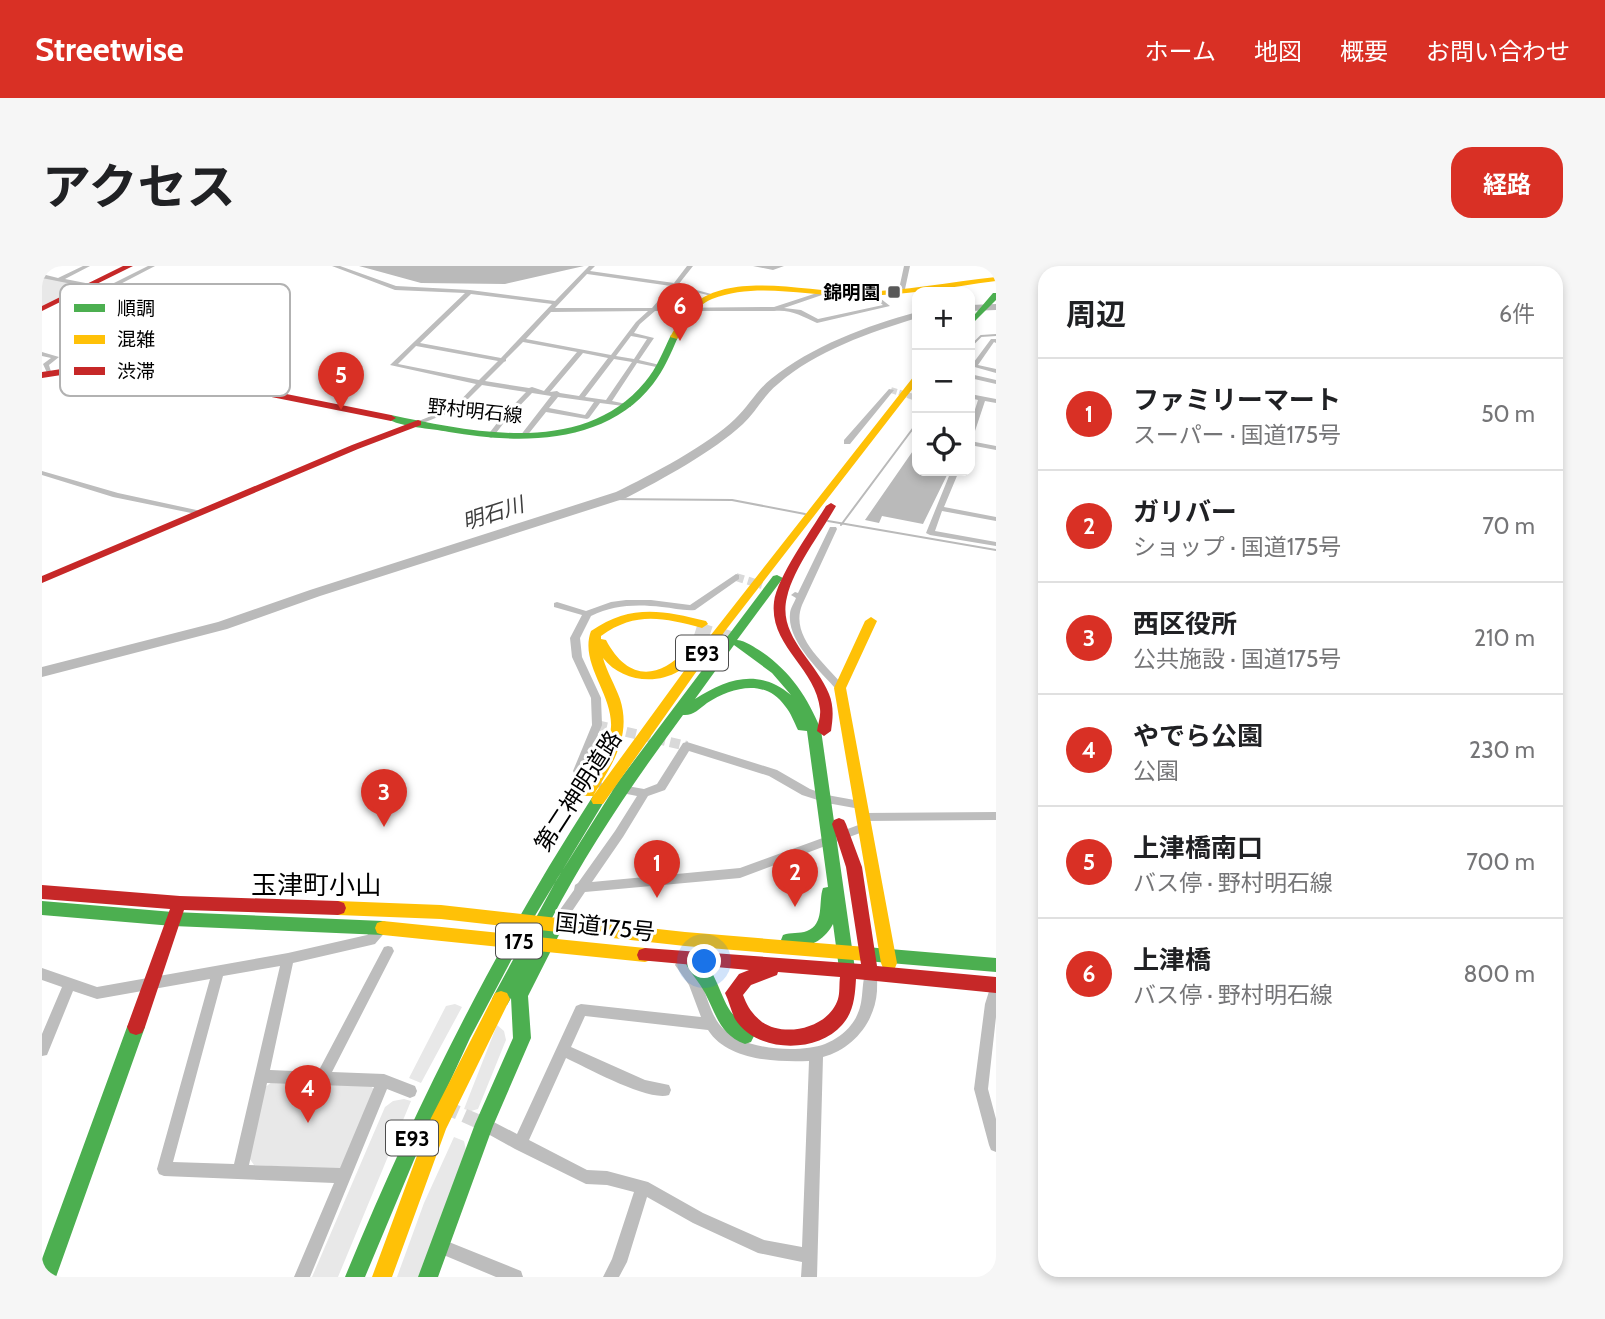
<!DOCTYPE html>
<html lang="ja">
<meta charset="utf-8">
<style>
:root{--surface:#fff;--page:#f6f6f6;--text:#202124;--muted:#757577;--line:#e0e0e0;--accent:#d93025}
body{margin:0;font-family:Cabin,"Noto Sans JP",sans-serif;background:var(--page);color:var(--text)}
.controls{position:absolute;right:21px;top:21px;display:grid;overflow:hidden;border-radius:14px;box-shadow:0 4px 10px #0003}
.controls button{width:63px;height:63px;display:grid;place-items:center;padding:0;border:0;border-bottom:2px solid var(--line);background:var(--surface);color:var(--text);font:35px sans-serif}
.you{position:absolute;left:663px;top:696px;width:24px;height:24px;margin:-18px;border:5px solid #fff;border-radius:50%;background:#1a73e8;box-shadow:0 0 0 10px #1a73e833}
.badge{display:grid;place-items:center;width:46px;height:46px;border-radius:50%;background:var(--accent);color:#fff;font-size:23px;font-weight:700}
.pin{position:absolute;translate:-50% -58px;filter:drop-shadow(0 2px 4px #0008)}
.pin::after{content:'';position:absolute;top:37px;width:24px;height:21px;background:inherit;clip-path:polygon(0 0,100% 0,50% 100%)}
.list{margin:0;padding:0;list-style:none}
h2{display:flex;justify-content:space-between;align-items:center;height:91px;margin:0;padding:0 28px;font-size:30px}
h2 small{font-size:23px;font-weight:400;color:var(--muted)}
.list li{display:grid;grid-template-columns:46px 1fr auto;gap:21px;align-items:center;box-sizing:border-box;height:112px;padding:0 28px;border-top:2px solid var(--line)}
.list b{display:block;font-size:26px;white-space:nowrap}
.list p{margin:0;font-size:23px;white-space:nowrap;color:var(--muted)}
.list em{font-size:23px;font-style:normal;color:var(--muted)}
.icon{flex:none;width:38px;height:38px;fill:none;stroke:currentColor;stroke-width:2;stroke-linecap:round;stroke-linejoin:round}
.map{position:relative;flex:none;width:954px;height:1011px;overflow:hidden;border-radius:21px}
header{display:flex;align-items:center;gap:42px;box-sizing:border-box;height:98px;padding:0 35px;background:var(--accent);color:#fff}
header strong{font-size:33px}
nav{display:flex;gap:38px;margin-inline-start:auto;font-size:24px}
.intro{display:flex;align-items:center;justify-content:space-between;box-sizing:border-box;height:168px;padding:0 42px}
h1{margin:0;font-size:49px}
.button{padding:18px 32px;border-radius:21px;background:var(--accent);color:#fff;font-size:24px;font-weight:700}
main{display:flex;gap:42px;padding:0 42px}
aside{flex:1;background:var(--surface);border-radius:21px;box-shadow:0 4px 10px #0003}
.map>svg:first-child{display:block}
.green{fill:#e8e8e8}
.water{fill:#bababa}
.lines{fill:none;stroke-linecap:round;stroke-linejoin:round}
.stream{stroke:#bababa;stroke-width:2}
.river{fill:#bababa;fill-rule:evenodd}
.street-tunnel-far3{stroke:#d9d9d9;stroke-width:6;stroke-dasharray:6 2.5;stroke-linecap:butt}
.street-tunnel-far2{stroke:#d9d9d9;stroke-width:8;stroke-dasharray:8 4.5;stroke-linecap:butt}
.street-tunnel-far1{stroke:#d9d9d9;stroke-width:10;stroke-dasharray:10 5;stroke-linecap:butt}
.street-tunnel{stroke:#d9d9d9;stroke-width:14;stroke-dasharray:14 7;stroke-linecap:butt}
.highway-tunnel-far1{stroke:#d9d9d9;stroke-width:15;stroke-dasharray:15 7;stroke-linecap:butt}
.highway-tunnel{stroke:#d9d9d9;stroke-width:19;stroke-dasharray:19 10;stroke-linecap:butt}
.street{fill:#bdbdbd;fill-rule:evenodd}
.fast{fill:#4caf50;fill-rule:evenodd}
.slow{fill:#ffc107;fill-rule:evenodd}
.jam{fill:#c62828;fill-rule:evenodd}
.poi-dot{fill:#595959;stroke:#fff;stroke-width:2.5}
.labels{text-anchor:middle;dominant-baseline:central;stroke-width:6;stroke-linejoin:round;paint-order:stroke}
.far-poi-label{font-size:19px;font-weight:bold;fill:#000;stroke:#fff;text-anchor:end}
.far-street-label{font-size:19px;fill:#000;stroke:#fff}
.far-water-label{font-size:21px;font-style:italic;fill:#3e3e3e;stroke:#fff}
.shield{fill:#fff;stroke:#4c4c4c;stroke-width:2}
.shield-label{font-size:21px;font-weight:bold;fill:#000}
.street-label{font-size:23px;fill:#000;stroke:#fff}
.quarter-label{font-size:26px;fill:#000;stroke:#fff}
.key{fill:#fff;stroke:#b2b2b2;stroke-width:2}
.key-label{font-size:19px;fill:#000}
</style>
<header>
<strong>Streetwise</strong>
<nav><a>ホーム</a><a>地図</a><a>概要</a><a>お問い合わせ</a></nav>
</header>
<div class="intro"><h1>アクセス</h1><a class="button">経路</a></div>
<main>
<div class="map">
<svg width="954" height="1011" viewBox="0 0 954 1011">
<rect width="100%" height="100%" fill="#fff"/>
<path class="green" d="M0 11 44 20 0 41Z
M413 738 420 741 379 817 367 812 404 740Z
M455 759 462 765 464 774 436 843 429 845 422 843Z
M230 816 329 820 333 825 299 904 212 899 205 889 222 822Z
M362 833 369 835 296 1011H270L343 841 351 835Z
M412 871 422 875 424 884 377 1011H355L382 937Z"/>
<path class="water" d="M317 0H542L463 18 379 17Z
M875 179V205H907L881 258 840 250 837 257 823 254Z"/>
<g class="lines">
<path class="stream" d="M928 81 939 70 954 69
M565 233 690 234 763 248
M786 255 954 284
M799 259 875 157"/>
<path class="river" d="M954 38V44L928 45V39Z
M875 46V52C827 67 775 84 736 118 722 129 714 146 701 158 672 185 619 214 584 232L278 330 185 363 0 411V401L176 356 268 324 574 226C609 209 666 179 693 153 706 141 715 124 729 113 770 80 824 60 875 46Z"/>
<path class="street-tunnel-far3" d="M849 124 875 132"/>
<path class="street-tunnel-far2" d="M694 311 720 319"/>
<path class="street-tunnel-far1" d="M555 459 645 480"/>
<path class="street-tunnel" d="M403 841 442 858"/>
<path class="highway-tunnel-far1" d="M654 363 682 372"/>
<path class="highway-tunnel" d="M677 371 690 375"/>
<path class="street" d="M41 0H48L23 13 64 21 106 0H113L65 25 0 12V8L16 12Z
M290 0H298L354 20 428 24 513 35 547 0H553L548 5 632 17 645 0H651L636 19 673 29V31L634 21 617 42 732 41 778 26 780 27V29L742 42 759 44 776 53 841 39 827 28V26L829 25 848 40 775 57C760 50 748 43 732 45H613L598 58 592 67 612 72 597 94 622 100 619 102 595 97 570 135 589 139V141L558 137 547 152 545 153 504 146 484 171 482 172 478 170 509 130 490 127 464 154 451 171 449 172 445 170 459 152 484 126 440 119 416 143 376 159 373 157 374 156 412 141 434 118 348 99 423 27 353 24ZM545 8 629 20 610 42H513ZM429 28 510 38 459 92 378 77ZM606 45 594 56 569 89 484 73 509 46ZM589 70 605 73 592 93 574 90ZM481 76 535 86 502 125 490 121 487 122 443 115 462 96 464 95V93ZM374 80 456 95 437 114 356 98ZM541 87 566 92 537 130 518 127 515 125 508 126ZM572 93 590 96 564 134 543 131ZM516 131 552 136 543 149 507 142Z
M711 0H742L731 4Z
M862 0H868L863 23 860 25 857 23Z
M17 33 34 38 35 39 32 41 15 36V34Z
M949 73H954V77L952 76 936 99 954 103V107L929 100Z
M0 86 17 91 7 99 10 109H6L1 98 9 92 0 90Z
M928 108 954 114V118L928 112Z
M847 123 852 124 808 178H802V174Z
M928 128 954 133V137L943 135 932 168 928 170V159L936 134 928 132Z
M928 175 954 180V184L928 179Z
M0 205 76 227 159 245 163 247 159 249 71 231 0 209Z
M909 205H917L902 241 954 251V255L900 245 893 265 954 276V280L888 269 884 267Z
M788 261H794L795 263 760 339C747 372 786 399 803 422L798 425 795 424C779 406 745 375 748 348 748 343 752 337 754 332L749 329 753 326 756 327Z
M694 308 697 309V313L653 344C642 345 631 342 620 341 594 338 572 339 549 350L538 372 540 391 559 432 560 459 541 505 546 512 559 515 560 518 559 521 555 522 538 518 531 505 550 459 549 432 530 391 528 372 540 349 512 341V337L515 336 544 345 569 336 584 334H609L648 339Z
M645 476 735 504 768 523 785 529 818 535 822 536 823 539 822 542 818 543 785 537 760 529 727 510 647 485 623 524 606 530 581 571 550 616 698 602 822 557 826 558 828 561 826 564 698 612 543 626 518 663 514 664 510 663 508 659 510 655 532 624 533 619 536 617 573 565 595 530 570 525 569 522 570 519 574 518 602 523 615 518 641 477Z
M954 546V554L821 555 817 554 816 551 817 548 821 547Z
M339 659 343 660 345 664 333 678 329 679 251 697 228 804 276 806 342 681 346 680 350 681 352 685 350 689 290 806 342 808 373 820 375 825 373 830 368 832 345 823 268 1011H252L292 917 122 910 117 908 115 903 168 713 55 733 31 725 5 789 0 790V768L20 721 0 714V702L55 721 246 687 325 669 335 660ZM238 700 192 898 131 896 181 710ZM225 817 332 821 298 902 207 899Z
M639 693C662 704 663 739 677 758 696 784 755 788 783 778 793 774 803 767 809 759 825 739 817 721 825 702L829 700 833 702C836 709 835 717 835 725 833 756 811 783 781 791L775 1011H759L760 996 716 987 651 957 605 931 585 996 577 1011H561L570 993 592 926 565 919 544 918 473 883 437 863 435 858 437 853 442 851 475 868 534 740 539 738 659 751 647 719 633 699 635 695ZM543 750 666 764C686 795 734 796 767 795L760 981 722 974 661 947 606 916 565 905 545 904 487 874 524 792C545 802 607 836 627 829L629 824 627 819 603 814 529 781Z
M954 717V751L946 823 954 853V886L949 884 947 879 932 823 943 738 949 719Z
M397 972 479 1005 481 1011H454L392 985 389 980 392 975Z"/>
<path class="fast" d="M951 27H954V34L928 60V54Z
M629 69 636 71C629 87 622 104 611 118 563 180 476 178 407 166 388 162 360 162 344 152L349 149C431 166 541 191 603 116 615 102 621 85 629 69Z
M735 309 741 312 695 374C704 375 712 381 720 386 749 406 766 432 779 464L814 710 812 715 806 718 800 715 798 710 791 658C782 676 761 686 741 679L739 674 741 669C749 666 757 668 765 665 783 658 776 636 781 622L786 621 765 465 756 464C752 456 749 447 743 440 723 412 690 421 665 437 657 443 651 450 641 449 593 514 547 581 509 654L514 652 520 654 522 659 486 730 489 772 451 860 396 1011H376L433 858 471 772 469 732 465 739 459 741 453 739 450 733 453 727 515 613 576 516 731 310ZM692 379 730 407 749 429C717 402 685 412 653 433Z
M556 528 561 530 563 534 491 653 428 772 372 894 323 1011H303C373 841 451 685 551 530Z
M0 635 131 646 341 655 347 657 349 662 347 667 341 669 131 660 0 649Z
M824 681 954 692V706L824 695 818 693 816 688 818 683Z
M650 687C672 695 677 729 689 746 696 755 707 759 712 770L709 776 703 778C678 769 674 748 663 727 657 715 647 706 642 694L644 689Z
M94 753 100 755 103 761 14 1011H0V993L85 761 88 755Z"/>
<path class="slow" d="M954 11V15C908 21 861 30 814 30 767 31 716 15 670 33 652 41 644 57 635 73L628 71C635 59 642 46 653 37 694 5 768 27 816 26 862 25 908 16 954 11Z
M875 109V117L683 365 561 538H551L549 534 551 530H541L539 526C550 505 567 485 569 461 571 428 537 397 549 365 588 338 620 344 664 355L666 358 660 362C621 352 594 345 559 370V373L564 374C585 414 615 415 645 383H653L654 388 872 110ZM653 390 551 530C570 499 590 470 578 433 573 419 565 406 561 392 578 414 612 420 637 405 643 401 648 395 653 390Z
M829 351 835 355 804 422 855 697 853 702 847 704 841 702 839 697 792 422 823 355Z
M296 635 399 639 643 666 824 681 830 683 832 688 830 693 824 695 643 680 399 653 296 649 290 647 288 642 290 637Z
M341 655 603 682 609 684 611 689 609 694 603 696 341 669 335 667 333 662 335 657Z
M459 725 465 727 468 733 404 863 350 1011H330L389 852 453 727Z"/>
<path class="jam" d="M81 0H91L0 45V40Z
M58 97 94 98 349 149 354 152 349 155 94 104 58 103 0 112V106Z
M376 154 379 155V159L316 183 0 317V310L310 179Z
M789 237 794 240C779 267 752 301 745 331 735 370 774 395 787 428 792 440 791 452 789 465L782 470 775 465C776 458 779 450 778 443 774 402 727 380 732 336 735 311 770 263 784 240Z
M797 552 802 554 804 558 820 601 835 700 954 711V727L814 713C813 729 812 746 800 759 775 788 714 787 693 753 689 745 687 735 683 727L697 708 707 704 597 694 595 689 597 684 603 682 819 698 804 601 790 558 792 554ZM736 706 798 711C797 718 798 727 796 733 787 762 743 772 720 756 710 748 705 740 701 729L709 719 735 709Z
M0 619 138 630 296 635 302 637 304 642 302 647 296 649 142 644 103 761 100 767 94 769 88 767 85 761 128 643 0 633Z"/>
</g>
<rect class="poi-dot" x="845" y="19" width="14" height="14" rx="3.5"/>
<g class="labels">
<g class="far-poi-label">
<text x="838" y="26">錦明園</text>
</g>
<g class="far-street-label">
<text transform="translate(433 145) rotate(6)">野村明石線</text>
</g>
<g class="far-water-label">
<text transform="translate(451 247) rotate(-18)">明石川</text>
</g>
<g class="shield">
<rect x="634" y="369.5" width="52" height="35" rx="5"/>
<rect x="454" y="657.5" width="46" height="35" rx="5"/>
<rect x="344" y="854.5" width="52" height="35" rx="5"/>
</g>
<g class="shield-label">
<text x="660" y="387">E93</text>
<text x="477" y="675">175</text>
<text x="370" y="872">E93</text>
</g>
<g class="street-label">
<text transform="translate(536 525) rotate(-57)">第二神明道路</text>
<text transform="translate(563 661) rotate(6)">国道175号</text>
</g>
<g class="quarter-label">
<text x="274" y="619">玉津町小山</text>
</g>
</g>
<rect x="18" y="18" width="230" height="112" rx="10" class="key"/>
<rect x="32" y="38" width="31" height="8" fill="#4caf50"/>
<rect x="32" y="69" width="31" height="9" fill="#ffc107"/>
<rect x="32" y="101" width="31" height="8" fill="#c62828"/>
<g class="key-label">
<text x="75" y="49">順調</text>
<text x="75" y="80">混雑</text>
<text x="75" y="112">渋滞</text>
</g>
</svg>
<div class="controls">
<button>+</button>
<button>−</button>
<button><svg class="icon" aria-label="locate" viewBox="0 0 24 24"><circle cx="12" cy="12" r="6"/><path d="M12 2v4M12 18v4M2 12h4M18 12h4"/></svg></button>
</div>
<div class="you"></div>
<div class="pin badge" style="left:615px;top:632px">1</div>
<div class="pin badge" style="left:753px;top:641px">2</div>
<div class="pin badge" style="left:342px;top:561px">3</div>
<div class="pin badge" style="left:266px;top:857px">4</div>
<div class="pin badge" style="left:299px;top:144px">5</div>
<div class="pin badge" style="left:638px;top:75px">6</div>
</div>
<aside>
<h2>周辺<small>6件</small></h2>
<ul class="list">
<li><span class="badge">1</span><div><b>ファミリーマート</b><p>スーパー · 国道175号</p></div><em>50 m</em></li>
<li><span class="badge">2</span><div><b>ガリバー</b><p>ショップ · 国道175号</p></div><em>70 m</em></li>
<li><span class="badge">3</span><div><b>西区役所</b><p>公共施設 · 国道175号</p></div><em>210 m</em></li>
<li><span class="badge">4</span><div><b>やでら公園</b><p>公園</p></div><em>230 m</em></li>
<li><span class="badge">5</span><div><b>上津橋南口</b><p>バス停 · 野村明石線</p></div><em>700 m</em></li>
<li><span class="badge">6</span><div><b>上津橋</b><p>バス停 · 野村明石線</p></div><em>800 m</em></li>
</ul>
</aside>
</main>
